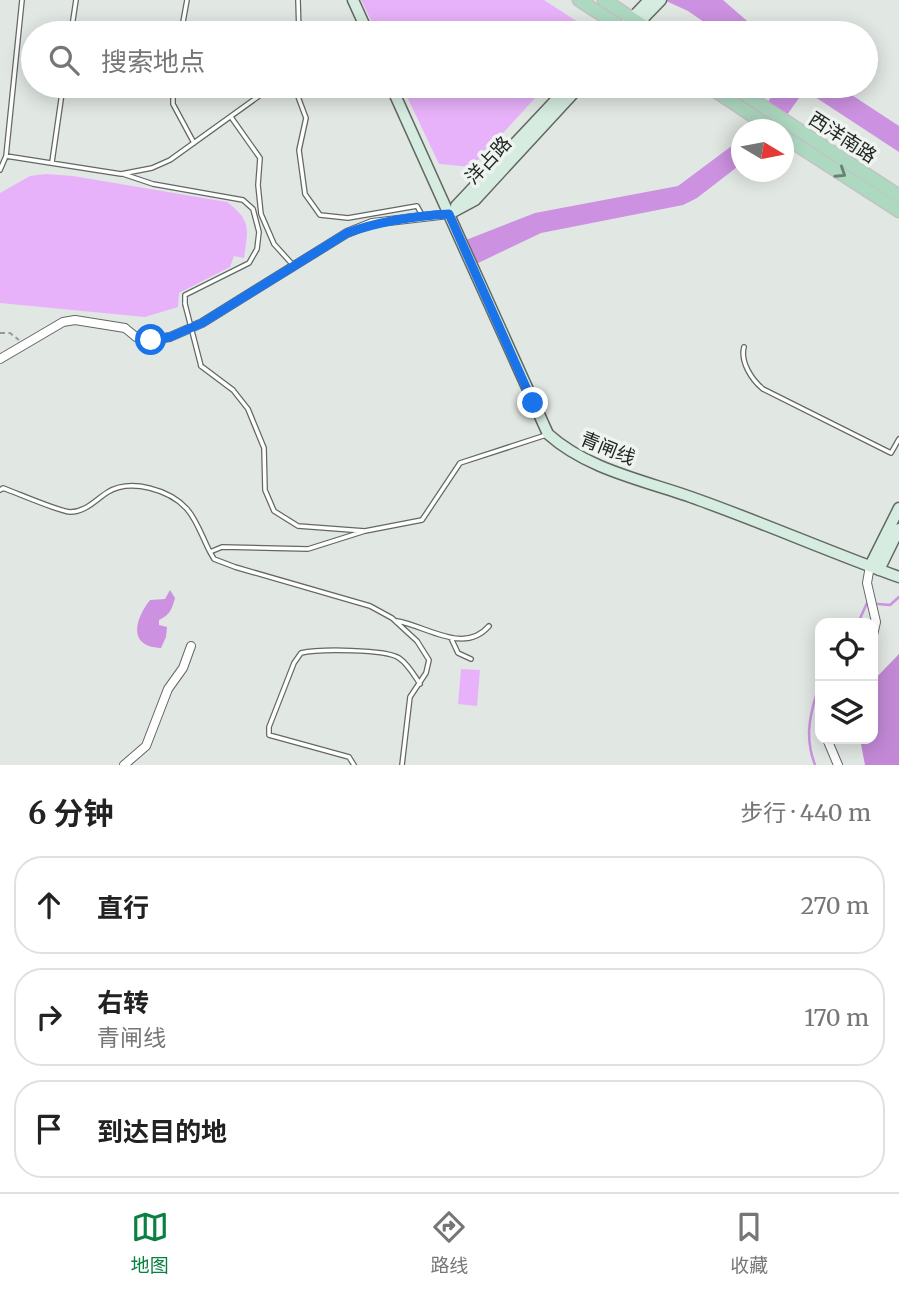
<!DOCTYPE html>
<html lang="zh">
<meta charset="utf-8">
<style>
:root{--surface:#fff;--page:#f6f6f6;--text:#222;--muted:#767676;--line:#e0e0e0;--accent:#0b8043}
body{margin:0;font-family:Merriweather,"Noto Sans SC",serif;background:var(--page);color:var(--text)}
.controls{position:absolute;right:21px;bottom:21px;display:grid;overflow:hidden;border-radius:14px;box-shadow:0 4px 18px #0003}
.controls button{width:63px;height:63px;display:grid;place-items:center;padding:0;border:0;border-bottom:2px solid var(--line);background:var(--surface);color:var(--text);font:35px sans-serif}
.compass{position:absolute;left:731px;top:119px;width:63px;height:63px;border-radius:50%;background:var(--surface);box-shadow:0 4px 18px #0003;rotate:100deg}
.stop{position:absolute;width:21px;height:21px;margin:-16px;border:5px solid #1a73e8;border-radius:50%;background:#fff}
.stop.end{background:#1a73e8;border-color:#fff;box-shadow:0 2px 7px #0008}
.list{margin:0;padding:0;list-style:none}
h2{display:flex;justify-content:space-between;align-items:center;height:91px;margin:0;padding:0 28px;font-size:30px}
h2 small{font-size:23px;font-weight:400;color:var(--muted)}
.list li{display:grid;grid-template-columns:46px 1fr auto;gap:21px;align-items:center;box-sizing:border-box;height:98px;margin:0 14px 14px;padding:0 14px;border:2px solid var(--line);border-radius:28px}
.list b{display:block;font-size:26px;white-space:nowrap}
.list p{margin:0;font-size:23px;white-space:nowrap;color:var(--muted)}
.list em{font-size:23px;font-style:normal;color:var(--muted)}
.icon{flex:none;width:38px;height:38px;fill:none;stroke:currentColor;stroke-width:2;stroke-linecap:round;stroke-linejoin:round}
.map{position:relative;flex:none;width:899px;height:765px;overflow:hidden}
.search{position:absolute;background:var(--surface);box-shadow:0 4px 18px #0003;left:21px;right:21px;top:21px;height:77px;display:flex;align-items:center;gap:18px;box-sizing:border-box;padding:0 24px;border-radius:38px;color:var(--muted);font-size:26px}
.sheet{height:427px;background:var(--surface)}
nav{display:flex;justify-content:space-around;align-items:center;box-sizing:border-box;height:98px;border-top:2px solid var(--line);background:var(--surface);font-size:19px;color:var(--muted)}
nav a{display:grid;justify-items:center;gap:4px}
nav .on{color:var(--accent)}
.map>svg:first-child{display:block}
.green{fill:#e8b2fa}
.forest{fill:#c288d6}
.water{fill:#cc91e0}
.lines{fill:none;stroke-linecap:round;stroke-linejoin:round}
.stream{stroke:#cc91e0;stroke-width:2.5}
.lane-casing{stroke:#626864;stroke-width:6}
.street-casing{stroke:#626864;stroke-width:10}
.secondary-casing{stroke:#626864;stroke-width:13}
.primary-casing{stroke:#c2c2c2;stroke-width:15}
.path{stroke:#969a98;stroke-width:2;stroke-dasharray:5 3.5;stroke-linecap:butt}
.lane{stroke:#fff;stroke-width:3.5}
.street{stroke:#fff;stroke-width:8}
.secondary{stroke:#d6ece0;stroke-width:10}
.primary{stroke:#aed9c1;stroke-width:12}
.lane-bridge-casing{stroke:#626864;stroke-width:6;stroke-linecap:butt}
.lane-bridge{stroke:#fff;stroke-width:3.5}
.oneway{stroke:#698073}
.route{stroke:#1a73e8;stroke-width:9}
.labels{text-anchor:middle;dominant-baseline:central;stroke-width:7;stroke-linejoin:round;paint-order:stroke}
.street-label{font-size:19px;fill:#242625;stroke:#eef4f0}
</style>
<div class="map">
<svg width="899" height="765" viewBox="0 0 899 765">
<rect width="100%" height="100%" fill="#e1e7e3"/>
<path class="green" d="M361 0H544L578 22 584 33H377Z
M402 86H546L472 167 439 164Z
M46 174 73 176 227 202C252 221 248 229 244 258L234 256 230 267 179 293 178 307 145 317 0 303V193L30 176Z
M461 669 480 670 477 706 458 704Z"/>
<path class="forest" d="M899 654V765H865L860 739H873V681Z"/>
<path class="water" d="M664 0H723L761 33H720L688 11Z
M778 86H838L899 126V152L809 93 799 98 777 129 750 130Z
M741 139V164L697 198 683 205 541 233 476 264 466 240 535 213 678 186Z
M170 590 175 598C172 609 170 615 159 620V625L167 627 166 637 161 648C127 647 135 619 150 600L165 599Z"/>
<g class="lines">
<path class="stream" d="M878 604 890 605 899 597
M858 623 867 603
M815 765C805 739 809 718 817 692L820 690"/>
<g class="lane-casing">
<path id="lane" d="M22 0 6 156 121 174 152 168 170 160 273 86
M298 0 299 33
M71 33 76 0
M181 33 187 0
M173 86V104L194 143
M294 86 306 118 299 150 305 194 320 215 348 218 417 206 422 215
M231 117 260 158 258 185 261 214 274 244 293 265
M52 162 63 86
M0 170 6 156
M123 174 153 184 243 200 253 209 259 232 257 249 249 263 185 295V304
M744 347C740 362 752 380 763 389L891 453 899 439
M201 366 233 390 248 409 264 448 265 490 274 511 298 526 365 531 422 520 460 463 546 435
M0 490 3 488C17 493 58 511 70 512 86 512 95 500 108 492 131 478 170 490 187 509 197 520 203 539 210 552
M365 531 308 549 222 547 210 552 214 559 235 567 370 606 392 618 417 641 429 660 426 673 410 697 402 765
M397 621C427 626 464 655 489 626
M451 638 458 653 471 659
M354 765 349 757 269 735V727L294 663 301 653C318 649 386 649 399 658 408 664 414 675 420 684"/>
</g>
<g class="street-casing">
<path id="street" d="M0 359 63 322 75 320 125 328 136 337 151 340 170 337 202 323 347 233 372 223 449 214
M870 566 867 583 876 622 873 635
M820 709V720
M827 739 838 765
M124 765 146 746 168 689 183 668 191 646"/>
</g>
<g class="secondary-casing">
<path id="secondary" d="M353 0 368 33
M618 33 649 0
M629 33 661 0
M391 86 548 434C589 471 648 481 699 500 766 524 832 553 899 577
M456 206 569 86
M449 214 475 200 580 86
M870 566 899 508
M879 570 899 529"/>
</g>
<g class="primary-casing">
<path id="primary" d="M579 0 630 33
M604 0 654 33
M708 86 774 130
M732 86 899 196
M783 136 899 211"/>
</g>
<path class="path" d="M0 333H10L19 340"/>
<use href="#lane" class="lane"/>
<use href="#street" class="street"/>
<use href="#secondary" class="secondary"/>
<use href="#primary" class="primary"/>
<g class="lane-bridge-casing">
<path id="lane-bridge" d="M185 304 201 366"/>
</g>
<use href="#lane-bridge" class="lane-bridge"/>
</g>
<defs><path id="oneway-chevron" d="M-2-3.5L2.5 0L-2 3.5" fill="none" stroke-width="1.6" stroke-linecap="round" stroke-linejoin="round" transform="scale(1.75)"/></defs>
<use class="oneway" href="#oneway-chevron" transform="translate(841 173) rotate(33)"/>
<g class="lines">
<path class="route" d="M151 340 170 337 202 323 347 233C380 221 414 216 449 214L533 403"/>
</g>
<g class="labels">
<g class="street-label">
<text transform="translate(843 137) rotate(33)">西洋南路</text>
<text transform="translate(488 160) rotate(-47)">洋占路</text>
<text transform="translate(608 448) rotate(22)">青闸线</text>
</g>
</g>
</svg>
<div class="controls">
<button><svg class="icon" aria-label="locate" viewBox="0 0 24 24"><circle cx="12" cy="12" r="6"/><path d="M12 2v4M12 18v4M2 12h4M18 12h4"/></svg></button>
<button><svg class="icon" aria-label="layers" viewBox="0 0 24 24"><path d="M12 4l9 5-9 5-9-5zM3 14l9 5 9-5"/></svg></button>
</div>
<svg class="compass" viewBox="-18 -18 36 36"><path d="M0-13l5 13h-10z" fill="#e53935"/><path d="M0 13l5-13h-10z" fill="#767676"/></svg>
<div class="stop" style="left:151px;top:340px"></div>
<div class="stop end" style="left:533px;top:403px"></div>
<div class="search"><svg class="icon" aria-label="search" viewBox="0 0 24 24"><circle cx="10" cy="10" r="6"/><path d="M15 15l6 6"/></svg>搜索地点</div>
</div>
<section class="sheet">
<h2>6 分钟<small>步行 · 440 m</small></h2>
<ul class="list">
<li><svg class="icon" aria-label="ahead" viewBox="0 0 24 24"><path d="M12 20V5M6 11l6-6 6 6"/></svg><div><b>直行</b></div><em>270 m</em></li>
<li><svg class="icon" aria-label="right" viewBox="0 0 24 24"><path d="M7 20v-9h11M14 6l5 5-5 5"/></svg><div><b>右转</b><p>青闸线</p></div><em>170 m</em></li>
<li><svg class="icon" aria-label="arrive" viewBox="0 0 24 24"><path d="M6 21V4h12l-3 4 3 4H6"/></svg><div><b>到达目的地</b></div></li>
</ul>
</section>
<nav>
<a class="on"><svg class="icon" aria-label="map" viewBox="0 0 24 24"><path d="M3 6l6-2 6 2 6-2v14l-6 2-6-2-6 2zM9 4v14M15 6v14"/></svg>地图</a>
<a><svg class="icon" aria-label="directions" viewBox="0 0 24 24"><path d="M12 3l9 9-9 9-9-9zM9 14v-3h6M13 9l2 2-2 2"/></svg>路线</a>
<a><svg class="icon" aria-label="saved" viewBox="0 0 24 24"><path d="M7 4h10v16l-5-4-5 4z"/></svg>收藏</a>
</nav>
